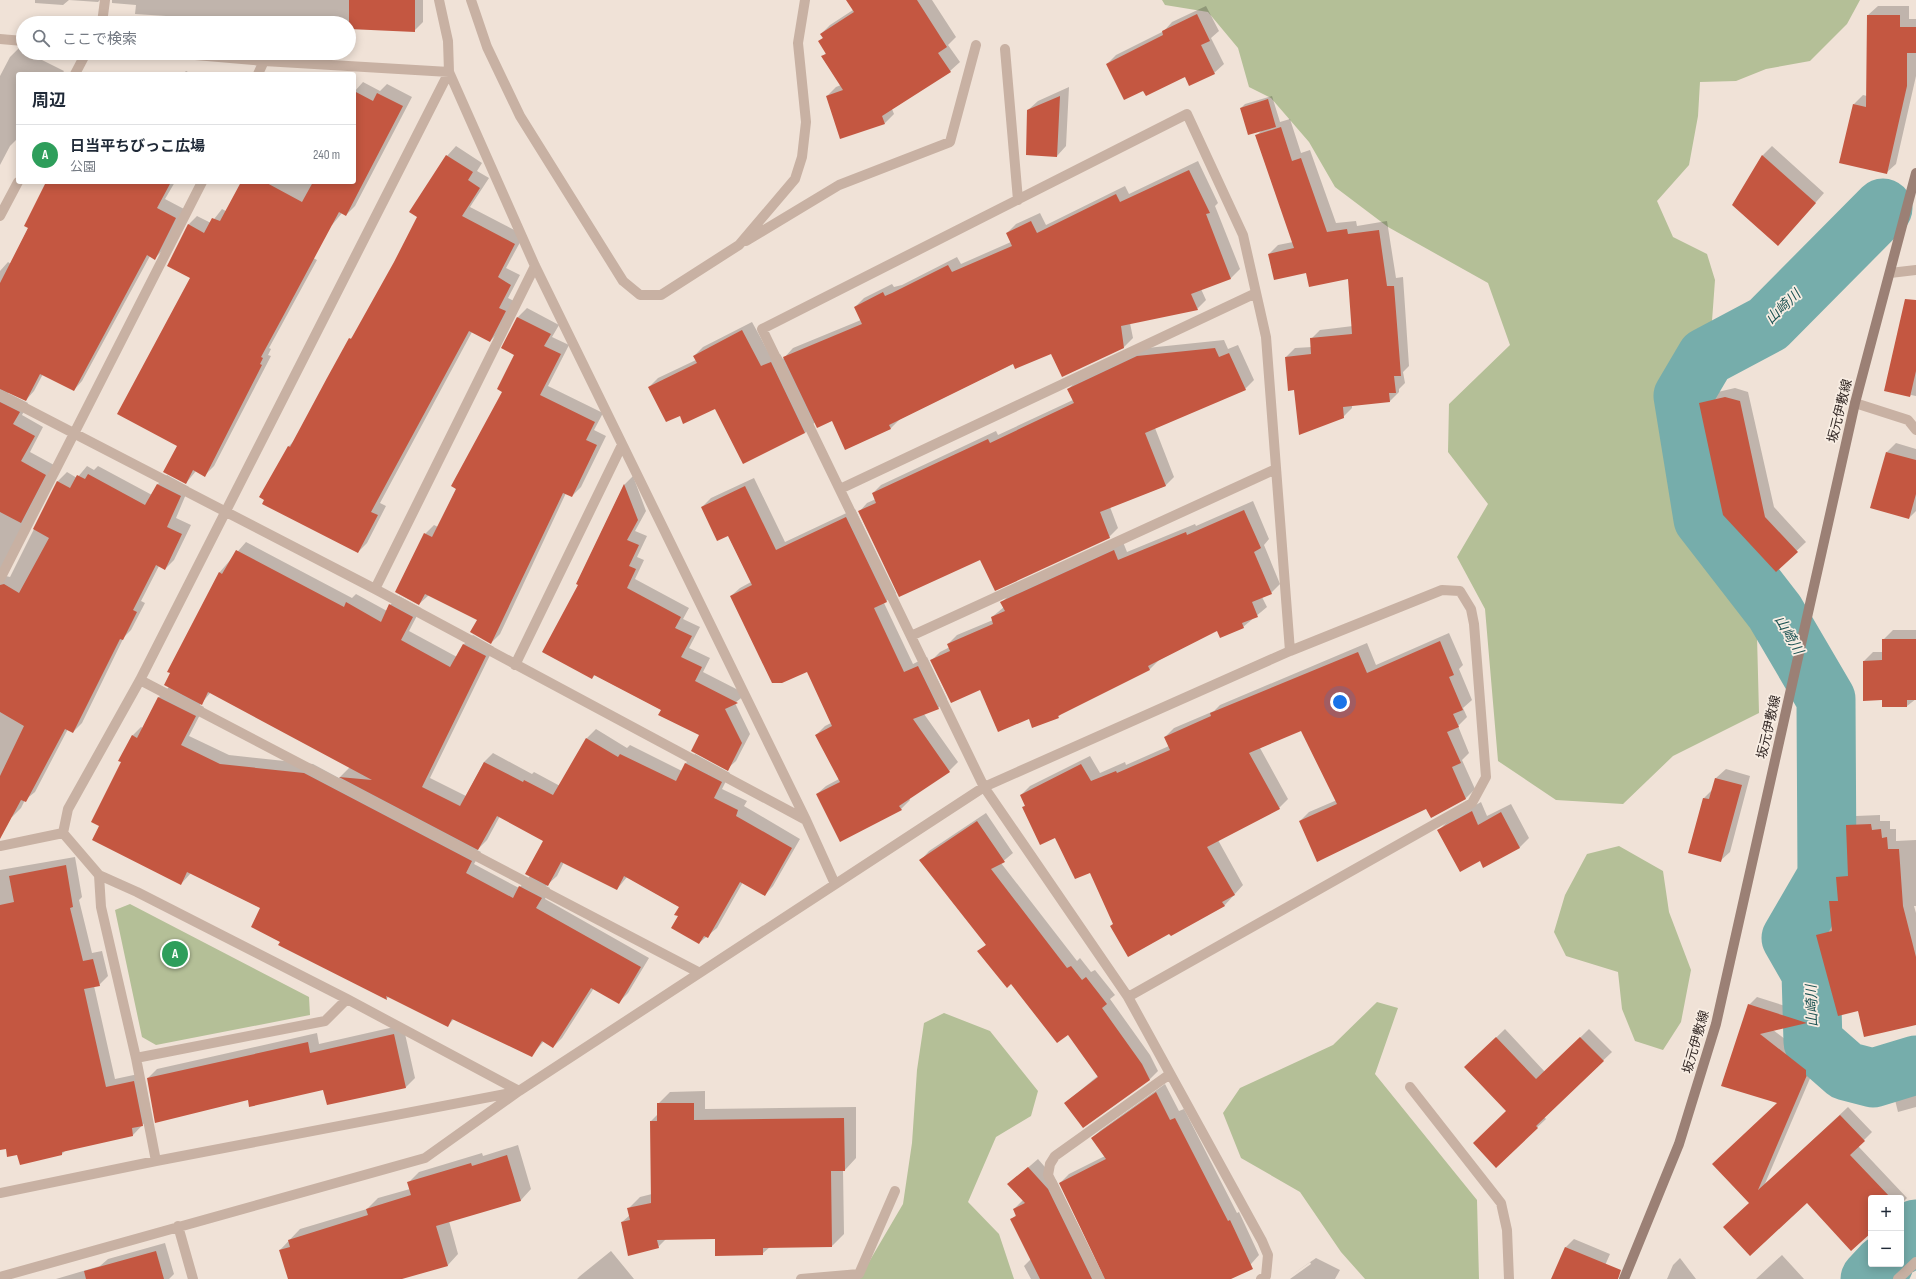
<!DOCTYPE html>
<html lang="ja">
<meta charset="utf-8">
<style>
:root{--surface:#fff;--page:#f6f6f7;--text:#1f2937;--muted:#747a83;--line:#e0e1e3;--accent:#1c5353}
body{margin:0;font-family:"Sofia Sans Condensed","Noto Sans JP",sans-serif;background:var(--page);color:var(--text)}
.controls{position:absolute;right:12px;bottom:12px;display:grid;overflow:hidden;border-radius:4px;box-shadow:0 2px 10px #0003}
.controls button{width:36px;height:36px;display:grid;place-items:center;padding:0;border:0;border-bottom:1px solid var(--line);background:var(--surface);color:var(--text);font:20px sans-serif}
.you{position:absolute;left:1340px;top:702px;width:14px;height:14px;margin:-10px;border:3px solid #fff;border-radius:50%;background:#1a73e8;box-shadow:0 0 0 6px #1a73e833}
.badge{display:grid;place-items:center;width:26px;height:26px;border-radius:50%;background:var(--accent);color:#fff;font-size:13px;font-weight:700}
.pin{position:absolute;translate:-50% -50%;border:2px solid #fff;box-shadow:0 1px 4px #0006}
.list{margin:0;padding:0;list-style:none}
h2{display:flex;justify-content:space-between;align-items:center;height:52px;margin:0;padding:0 16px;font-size:17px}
h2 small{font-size:13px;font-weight:400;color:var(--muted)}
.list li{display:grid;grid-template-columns:26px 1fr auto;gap:12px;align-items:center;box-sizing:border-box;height:60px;padding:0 16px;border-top:1px solid var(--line)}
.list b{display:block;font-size:15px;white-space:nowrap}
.list p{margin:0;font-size:13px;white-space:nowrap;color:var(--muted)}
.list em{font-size:13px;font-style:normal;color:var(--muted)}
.icon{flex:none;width:22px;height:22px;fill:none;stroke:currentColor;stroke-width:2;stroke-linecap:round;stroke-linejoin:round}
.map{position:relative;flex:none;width:1916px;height:1279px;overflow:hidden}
.search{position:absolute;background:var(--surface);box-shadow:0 2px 10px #0003;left:16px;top:16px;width:340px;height:44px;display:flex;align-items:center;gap:10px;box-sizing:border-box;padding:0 14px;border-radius:22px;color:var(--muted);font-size:15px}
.panel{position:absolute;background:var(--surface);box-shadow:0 2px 10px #0003;left:16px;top:72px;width:340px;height:112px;border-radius:4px}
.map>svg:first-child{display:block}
.green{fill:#b4bf97}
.shadow{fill:#0003;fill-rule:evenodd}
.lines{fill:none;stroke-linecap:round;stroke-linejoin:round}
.river{stroke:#76adab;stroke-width:59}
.building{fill:#c45741}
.minor{stroke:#c8b1a3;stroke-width:10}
.secondary{stroke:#9b8075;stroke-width:10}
.labels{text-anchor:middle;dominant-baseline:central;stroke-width:3.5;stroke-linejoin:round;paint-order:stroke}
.street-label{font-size:13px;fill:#332825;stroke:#f8ede3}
.water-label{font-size:14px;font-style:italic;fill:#1c5353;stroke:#f8ede3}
</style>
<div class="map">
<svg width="1916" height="1279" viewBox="0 0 1916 1279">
<rect width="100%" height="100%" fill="#f0e2d7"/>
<path class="green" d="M1162 0H1860L1847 24 1810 61 1766 69 1736 81 1700 82 1698 116 1689 165 1657 201 1673 237 1707 254 1715 280 1712 321 1669 387 1663 445 1676 524 1740 582 1757 636 1759 713 1673 756 1623 804 1556 800 1498 761 1485 609 1457 557 1488 504 1448 452 1449 404 1510 345 1488 283 1388 227 1335 187 1309 142 1271 98 1249 87 1238 48 1208 12 1165 5Z
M1619 846 1663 871 1669 912 1691 970 1681 1022 1663 1050 1635 1041 1622 1009 1618 972 1566 956 1554 932 1565 895 1587 854Z
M130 904 309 997 310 1015 156 1045 142 1037 115 910Z
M1377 1002 1398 1008 1375 1074 1477 1200 1479 1279H1365L1341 1252 1300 1192 1241 1158 1223 1113 1240 1088 1333 1045Z
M944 1013 990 1031 1038 1091 1031 1116 996 1137 968 1202 999 1234 1014 1279H859L903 1204 912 1143 917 1070 924 1023Z"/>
<path class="shadow" d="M35 0H100L98 2 69 0 63 5 35 3Z
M112 0H423V22L414 31 349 28V23H295L243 19V23H211L212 19 135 14 136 5 112 3Z
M847 0H932L956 37 948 45 960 62 950 71 892 109 894 114 885 123 827 96 836 87 841 85 822 57 826 53 820 41 823 38 821 34 830 25 853 10Z
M1206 6 1219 31 1211 38 1224 64 1214 73 1185 76 1143 89 1107 64 1116 55 1164 31 1172 22Z
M1878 6H1909V19H1916V76L1896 164 1886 173 1854 104 1863 95 1867 96 1868 15Z
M19 48 23 50V53H28L64 71 62 74H18V138L10 146 0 165V76L10 57Z
M186 71 192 74H183Z
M363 82 380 91 387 84 412 97 355 206 346 215 342 213 332 225 252 182H354V92Z
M1069 87 1066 146 1057 156 1028 110 1038 101Z
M1272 96 1280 122 1290 119 1301 153 1310 150 1336 223 1356 221 1357 226 1387 221 1396 278 1403 277 1409 366 1403 372 1405 383 1399 389V392L1390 401 1352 405V408L1343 417 1295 389 1286 357 1295 348 1312 347 1311 339 1320 330 1353 326 1349 277 1307 272 1269 254 1278 245 1293 242 1256 136 1262 130 1241 108 1245 104Z
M456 146 482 163 477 171 489 178 470 207 524 235 506 268 520 275 508 298 514 301 499 332 490 341 472 332 380 503 386 506 367 543 358 552 260 497 289 446 294 441 350 339 355 335 395 263 418 217 410 212 447 156Z
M1772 146 1824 193 1787 235 1734 205 1763 155Z
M1198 161 1218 203 1215 206 1240 269 1231 278 1201 289 1206 300 1197 309 1130 323 1133 338 1124 347 1052 353 1014 363 900 419 891 428 846 449 832 419 815 422 805 433 716 407 680 415 649 387 658 378 696 360 694 356 703 347 752 322 771 357 780 354 783 359 793 348 861 320 855 307 864 298 892 284 894 287 902 285 957 257 961 264 1011 242 1007 233 1016 224 1040 213 1046 225 1125 186 1129 194Z
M50 182H175L165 199 184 209 164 249 155 258 150 256 82 381 74 390 43 374 34 391 26 400 8 391V393L28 403 22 415 43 427 30 452 54 465 6 576 10 577 58 481 67 472 77 478 87 466 94 470 98 466 152 495 158 484 167 475 189 487 176 518 191 525 174 560 165 569 159 566 141 601 145 603 131 630 124 637 82 723 73 732 68 729 35 792 25 800 21 808 12 817 0 810V271L8 262 11 264Z
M222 209 317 260 269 348 271 349 268 355 271 356 214 466 205 475 196 471 186 483 179 445 191 278 188 225 197 216 211 223Z
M527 308 559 325 552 337 569 345 548 386 603 413 594 430 606 436 581 487 572 496 566 493 500 634 491 643 478 619 429 595 419 604 425 534 434 525 438 527 503 391 516 355 503 348 518 317Z
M1916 335V396L1911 395 1910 396Z
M1224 340 1228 349 1238 345 1254 380 1245 389 1155 428 1174 477 1165 486 1110 507 1118 528 1109 537 980 559 859 512 867 503 876 499 873 493 881 485 996 431 998 435 1073 400 1068 389 1077 381 1147 348Z
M1735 388 1748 392 1774 507 1806 542 1776 570 1700 403 1709 394Z
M1896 443 1916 449V511L1909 518 1887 452Z
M633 476 646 511 635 531 647 536 637 557 644 560 635 579 689 608 683 619 700 627 689 648 710 658 703 672 746 694 735 703 750 734 736 761 727 769 701 735 662 710 595 675 592 678 580 585 577 583 624 485Z
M754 478 785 542 855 509 896 593 884 603 913 664 927 657 947 699 938 708 924 714 958 762 949 771 909 798 910 800 901 809 817 794 826 786 839 779 816 735 825 726 831 723 808 671 731 596 740 588 751 582 728 535 702 507 711 498Z
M1253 501 1269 539 1264 545 1280 584 1271 593 1262 597 1267 607 1243 627 1217 630 1159 660 1150 669 1063 712 1058 717 1029 718 931 661 940 652 950 647 948 644 957 635 993 620 992 617 1004 607 1002 602 1011 593 1123 542 1127 552 1195 524 1196 526Z
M246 542 352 598 356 594 387 611 390 605 399 596 421 608 409 631 457 657 464 644 473 635 494 647 430 778 466 796 484 762 493 753 532 774 534 772 560 786 587 738 596 729 627 748 630 745 682 771 686 763 695 754 730 773 722 789 747 801 744 806 800 839 773 886 765 895 743 882 717 928 699 943 679 916 680 907 627 877 617 889 564 862 557 876 546 886 550 888 545 899 649 958 628 993 619 1002 594 988 562 1038 553 1047 544 1041 532 1055 454 1019 447 1026 389 996 386 999 281 942 261 908 191 873 181 884 100 826 132 736 141 727 143 728 159 697 169 687 219 573ZM211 692 350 767 339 778 313 764 229 755 189 736 204 707 200 705ZM500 816 544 840 530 876 519 888 474 864 481 852 477 850 487 840Z
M1893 630H1916V699L1907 706 1883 699 1864 661 1873 652H1883V640Z
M1449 633 1463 665 1459 669 1472 700 1463 708 1467 717 1458 726 1469 753 1462 760 1475 789 1466 798 1432 817 1427 808 1300 821 1309 812 1337 800 1302 729 1260 748 1288 799 1279 808 1218 840 1243 885 1224 906 1170 933 1114 923 1091 872 1023 807 1026 805 1021 795 1030 786 1090 756 1100 773 1125 762 1126 765 1169 746 1165 737 1174 728 1214 711 1220 705 1367 643 1376 665Z
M1726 769 1750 776 1730 852 1720 861 1689 852 1704 798 1713 789 1716 778Z
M1481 802 1487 816 1511 804 1529 838 1520 847 1480 860 1439 830 1448 821Z
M986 813 1013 853 1001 863 1077 961 1080 958 1091 972 1095 970 1115 995 1110 999 1150 1055 1158 1071 1149 1080 1065 1103 1099 1075 1068 1033 979 952 987 944 921 860 929 851Z
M1880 815V821H1890V829H1896V841L1916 840V906H1914L1916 913V1024L1859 1010 1817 935 1826 926 1832 925 1830 902 1839 893 1837 878 1846 869 1849 868 1847 825 1856 816Z
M75 857 82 897 79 900 92 953 102 951 108 976 99 985 94 986 115 1079 143 1073 151 1116 133 1135 66 1150 62 1154H18L6 1148 0 1149V870Z
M1757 997 1814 1015 1806 1022 1773 1030 1814 1061V1069L1764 1186 1848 1107 1872 1132 1858 1146 1907 1198 1901 1204V1198H1871V1231L1807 1202 1750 1203 1778 1102 1749 1005Z
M403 1025 415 1078 406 1087 324 1088 248 1099 148 1078 157 1069 317 1033 319 1044Z
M1505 1029 1545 1072 1589 1029 1612 1052 1544 1117 1546 1119 1496 1166 1508 1111 1466 1067Z
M1916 1076V1107L1898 1112 1892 1088 1900 1080Z
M1165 1084 1179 1111 1184 1109 1237 1213 1239 1212 1259 1255 1251 1264 1222 1279H1031L1024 1266 1031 1259 1012 1219 1017 1214 1014 1209 1023 1200 1009 1184 1038 1159 1056 1180 1102 1273 1106 1277 1060 1183 1069 1174 1105 1156 1092 1138 1101 1130Z
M705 1091V1109L856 1107V1158L845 1170H843L844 1234 832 1246 770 1247 762 1254 716 1238H667L658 1247 622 1222 630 1215 628 1209 640 1197 652 1194 651 1121 658 1114V1104L670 1092Z
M518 1145 531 1189 521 1200 449 1221 458 1254 448 1265 388 1279H289L280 1250 300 1229 367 1209 378 1198 410 1189 408 1183 419 1172 482 1153 483 1156Z
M1574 1239 1610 1254 1599 1279H1552L1566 1247Z
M165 1243 174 1274 169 1279H56L100 1266 108 1259Z
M611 1251 634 1279H577L580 1276Z
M1782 1255 1804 1279H1756Z
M1316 1258 1340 1270 1335 1279H1290L1311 1264 1310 1262 1286 1279Z
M1680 1258 1696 1279H1667L1673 1265Z"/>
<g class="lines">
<path class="river" d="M1883 208 1768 324 1706 357 1683 396 1703 519 1775 612 1826 699 1827 876 1791 938 1811 973 1813 1042 1846 1071 1873 1078 1916 1065
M1901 1245 1916 1229
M1870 1279 1884 1264"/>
</g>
<path class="building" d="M349 0H415V32L349 29Z
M846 0H917L947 47 938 53 951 72 882 116 885 124 840 139 826 96 843 90 821 56 826 54 818 41 823 38 820 34 854 12Z
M1197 14 1210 41 1201 45 1215 74 1189 86 1185 77 1146 96 1143 91 1124 100 1106 64 1163 35 1162 31Z
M1867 15H1900V27H1916V53H1907V86L1887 174 1839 163 1853 104 1866 107Z
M354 91 373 101 377 93 403 106 346 216 339 212 287 309 261 357 263 358 260 364 262 365 205 477 193 470 186 484 163 472 177 446 117 414 190 278 167 266 188 224 204 233 212 218 220 221 241 182H265L302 202 313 182H354Z
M1060 96 1057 157 1026 155 1027 110Z
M1268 99 1276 127 1248 135 1240 108Z
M1281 127 1292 161 1301 158 1327 232 1347 229 1348 234 1379 230 1387 286H1394L1401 376H1394L1396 393H1389L1390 402 1343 407 1344 418 1299 435 1294 390 1288 391 1285 357 1311 354 1310 338 1352 334 1348 279 1309 287 1306 273 1274 280 1268 254 1294 248 1255 135Z
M446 155 473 172 468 180 480 188 462 216 515 244 498 277 511 285 499 308 506 311 490 342 469 331 371 512 378 515 358 553 262 504 264 500 259 497 288 446 290 447 327 378 349 338 351 339 394 262 417 217 409 212Z
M1762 155 1816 203 1778 246 1732 205Z
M1189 170 1210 213 1206 214 1231 279 1191 294 1198 310 1121 326 1124 348 1062 377 1051 354 1015 369 1013 364 889 425 891 429 845 450 832 421 817 428 783 357 862 324 854 307 883 292 885 296 892 293 948 265 952 272 1012 246 1006 233 1031 221 1037 233 1116 194 1120 202Z
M46 182H171L157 208 176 218 155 260 147 255 74 391 40 374 26 401 0 389V283L28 228 24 226Z
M1905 299 1916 300V371L1910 397 1884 391Z
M517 317 551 334 544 346 561 354 540 395 595 422 586 440 597 445 572 497 563 493 491 644 470 632 477 620 425 594 419 605 395 592 424 533 432 537 456 489 451 486 502 392 497 389 514 355 501 348Z
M742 330 761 366 771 362 805 433 743 464 715 409 683 424 680 416 666 422 648 387 697 363 693 356Z
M1215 348 1219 357 1229 353 1246 390 1145 433 1166 486 1100 512 1110 538 995 591 980 560 899 597 858 511 876 503 872 493 988 439 990 443 1074 403 1067 389 1137 356Z
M1725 397 1740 401 1765 517 1798 552 1776 572 1723 515 1699 403Z
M0 402 20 412 13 424 35 436 21 461 46 475 21 523 0 512Z
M1886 452 1916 460V494L1909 519 1870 508Z
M88 474 145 505 157 484 181 496 167 527 182 534 165 570 156 565 133 610 137 612 123 640 120 639 73 733 65 729 26 802 21 800 0 839V776L24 726 0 712V585L4 584 19 593 49 538 33 529 57 481 70 488 77 475 85 479Z
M624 484 638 520 627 540 639 545 629 566 636 569 627 588 681 617 675 628 692 636 681 657 702 667 695 681 738 703 725 709 742 743 728 771 691 751 699 735 658 715 661 710 594 675 592 679 542 652 578 585 576 584Z
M745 486 776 550 846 517 887 602 874 608 904 672 918 666 939 709 913 719 950 772 899 806 902 810 840 842 816 794 840 782 815 735 832 726 807 672 782 683H772L730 596 752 585 728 536 717 541 701 507Z
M1244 510 1261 548 1254 552 1272 594 1252 602 1258 617 1242 623 1244 628 1220 638 1217 631 1148 666 1150 670 1058 716 1059 718 1032 728 1029 719 998 732 980 690 951 703 930 660 950 651 947 644 993 624 991 617 1005 611 1000 602 1114 550 1118 560 1186 532 1187 535Z
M236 550 344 607 346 602 381 622 389 604 413 617 401 640 450 667 463 644 486 656 422 787 460 806 484 762 523 782 524 780 553 795 586 738 618 757 620 754 676 781 685 763 722 782 714 798 738 810 736 816 792 848 765 896 740 882 708 938 704 936 699 944 671 928 678 916 674 915 679 907 624 876 617 890 561 862 548 886 525 874 543 841 497 816 478 850 339 777 372 780 208 692 202 705 164 685 170 673 167 672 219 572 222 574Z
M1882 639H1916V700H1907V707H1882V700L1863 701V661L1882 660Z
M1440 641 1454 675 1449 677 1463 710 1453 714 1459 727 1447 732 1461 763 1452 767 1466 799 1431 818 1426 809 1317 862 1299 821 1337 804 1301 731 1249 753 1280 809 1207 847 1235 895 1222 902 1225 906 1171 936 1169 934 1128 957 1110 926 1113 924 1090 873 1075 879 1055 838 1040 845 1022 807 1025 806 1020 795 1081 764 1091 781 1116 771 1117 773 1170 750 1164 737 1211 716 1210 713 1358 652 1367 673Z
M158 697 196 716 181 745 220 764 304 773 472 861 466 873 513 898 519 886 542 898 536 908 641 967 619 1004 591 988 553 1048 542 1041 532 1057 452 1019 448 1027 386 996 387 1000 278 945 280 942 251 927 260 908 187 872 181 885 92 840 99 826 91 822 121 762 118 761 132 735 137 738Z
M1715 778 1742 785 1721 862 1688 853 1703 798 1709 799Z
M1472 811 1478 825 1501 812 1520 848 1483 868 1480 861 1460 872 1437 830Z
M977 821 1005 862 991 869 1067 968 1071 966 1082 980 1086 977 1107 1004 1102 1008 1142 1064 1150 1080 1083 1128 1064 1103 1098 1077 1068 1035 1057 1043 1011 984 1007 988 977 951 986 945 919 860Z
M1871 824 1872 830 1881 829 1882 838 1887 837 1888 849H1899L1903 906 1916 957V1025L1864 1037 1858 1011 1838 1016 1816 935 1832 931 1829 901H1838L1836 877 1848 876 1846 825Z
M66 865 73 907 70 908 83 961 93 959 100 986 84 989 106 1087 134 1081 143 1126 132 1128 133 1136 62 1152V1155L20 1165 17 1155 7 1157 6 1149 0 1150V905L14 902 9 876Z
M1748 1004 1807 1023 1760 1034 1806 1070V1076L1807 1075 1758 1190 1840 1115 1865 1141 1850 1155 1891 1198H1871V1233L1851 1251 1807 1203 1750 1256 1723 1227 1749 1203 1712 1164 1777 1103 1721 1086Z
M394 1034 406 1088 327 1105 323 1090 249 1107 248 1100 155 1123 147 1078 308 1042 310 1053Z
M1496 1037 1536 1079 1580 1037 1604 1061 1536 1126 1538 1128 1496 1168 1473 1143 1506 1111 1464 1067Z
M1156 1092 1170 1120 1175 1118 1228 1221 1230 1220 1253 1269 1231 1279H1105L1059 1183 1106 1159 1091 1138Z
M657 1103H694V1120L844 1118 845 1171H831L832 1247 763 1248V1255L715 1256V1239L657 1240 659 1248 628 1256 621 1222 630 1220 627 1208 651 1203 650 1121H657Z
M507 1155 521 1201 436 1226 448 1266 402 1279H288L279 1250 290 1247 288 1240 368 1215 366 1209 411 1195 407 1182 471 1163 472 1166Z
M1028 1167 1048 1189 1092 1279H1040L1010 1219 1016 1216 1013 1209 1025 1203 1007 1184Z
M1565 1247 1621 1270 1618 1279H1551Z
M156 1251 164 1279H86L84 1271Z"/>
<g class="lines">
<path class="minor" d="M439 0 448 41 449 72 535 266 806 820 835 884
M471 0 487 47 520 116 623 281 640 295H661L739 245 795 179 802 157 806 122 798 43 805 0
M102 23 105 0
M0 39 23 41
M1005 49 1018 200
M172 53 264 61 449 72 140 680 68 809 63 833 99 875 137 892 347 999 519 1091
M75 74 86 53
M258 74 264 61
M0 216 18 182
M746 241 839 185 950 142 976 45
M1890 273 1916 270
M0 395 375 589 806 820
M1855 403 1908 420 1916 430
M840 489 1256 293
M0 579 202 182
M375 589 535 266
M911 636 1276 469
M515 665 622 445
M140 680 698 972
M0 846 63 833
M99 875 101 907 136 1058 156 1161
M136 1058 325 1021 347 999
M1410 1087 1501 1203 1507 1230 1509 1279
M0 1193 156 1161 516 1092
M178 1226 193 1279
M0 1277 425 1158 519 1091 984 787 1290 651 1442 590 1460 591 1471 609 1474 624 1486 777 1472 803 1128 997
M801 1279 859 1274 895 1191
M1099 1279 1048 1175 1050 1164 1055 1156 1170 1074
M1261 1279 1266 1276 1268 1255 1262 1241 1128 997 984 787 762 329 1187 114 1243 235 1266 337 1290 651
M1898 1279 1916 1262"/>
<path class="secondary" d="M1624 1279 1679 1144 1716 1024 1855 403 1916 173"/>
</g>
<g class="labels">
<g class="street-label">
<text transform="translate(1840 411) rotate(-76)">坂元伊敷線</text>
<text transform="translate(1769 727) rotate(-77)">坂元伊敷線</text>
<text transform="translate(1696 1042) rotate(-74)">坂元伊敷線</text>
</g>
<g class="water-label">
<text transform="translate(1783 307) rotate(-44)">山崎川</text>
<text transform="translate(1789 635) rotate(60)">山崎川</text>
<text transform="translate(1812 1006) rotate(-92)">山崎川</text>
</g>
</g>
</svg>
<div class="controls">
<button>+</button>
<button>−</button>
</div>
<div class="you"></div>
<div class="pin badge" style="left:175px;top:954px;background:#2e9e5b">A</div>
<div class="search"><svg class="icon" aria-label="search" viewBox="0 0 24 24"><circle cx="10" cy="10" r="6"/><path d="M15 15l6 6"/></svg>ここで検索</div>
<section class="panel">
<h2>周辺<small></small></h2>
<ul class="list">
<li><span class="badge" style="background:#2e9e5b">A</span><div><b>日当平ちびっこ広場</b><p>公園</p></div><em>240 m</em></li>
</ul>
</section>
</div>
